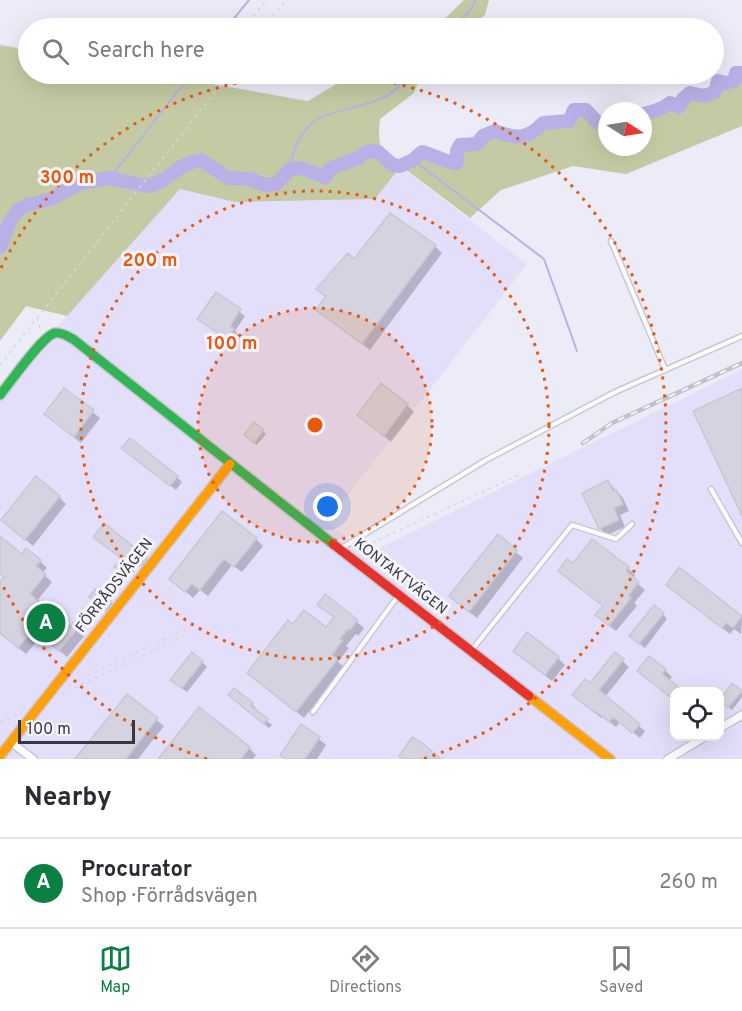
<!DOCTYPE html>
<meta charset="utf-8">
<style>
:root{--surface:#fff;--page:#f7f7f7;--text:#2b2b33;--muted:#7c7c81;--line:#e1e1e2;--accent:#0b8043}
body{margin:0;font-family:Overpass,sans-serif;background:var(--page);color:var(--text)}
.controls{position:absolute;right:18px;bottom:18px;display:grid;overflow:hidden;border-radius:12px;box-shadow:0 6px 24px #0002}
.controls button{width:54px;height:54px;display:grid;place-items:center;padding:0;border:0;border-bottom:2px solid var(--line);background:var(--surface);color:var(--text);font:30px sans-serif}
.compass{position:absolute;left:598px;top:102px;width:54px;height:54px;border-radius:50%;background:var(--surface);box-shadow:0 6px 24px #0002;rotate:102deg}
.scale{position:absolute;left:18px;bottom:15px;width:117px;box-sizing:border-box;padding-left:6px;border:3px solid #383642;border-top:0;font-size:16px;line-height:21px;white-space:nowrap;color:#383642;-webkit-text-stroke:4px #f5f4fb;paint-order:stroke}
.you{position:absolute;left:328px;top:507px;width:21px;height:21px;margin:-15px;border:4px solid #fff;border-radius:50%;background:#1a73e8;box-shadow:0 0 0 9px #1a73e833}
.badge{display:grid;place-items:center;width:39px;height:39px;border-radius:50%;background:var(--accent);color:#fff;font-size:20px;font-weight:700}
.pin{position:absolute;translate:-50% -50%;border:3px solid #fff;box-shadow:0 2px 6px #0006}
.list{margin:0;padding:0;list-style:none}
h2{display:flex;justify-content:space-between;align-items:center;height:78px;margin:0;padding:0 24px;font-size:26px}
h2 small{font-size:20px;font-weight:400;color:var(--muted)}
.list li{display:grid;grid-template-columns:39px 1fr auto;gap:18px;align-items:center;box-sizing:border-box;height:90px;padding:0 24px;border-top:2px solid var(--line)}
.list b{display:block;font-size:22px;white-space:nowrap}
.list p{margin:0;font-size:20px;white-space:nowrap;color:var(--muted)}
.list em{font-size:20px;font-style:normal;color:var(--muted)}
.icon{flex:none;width:33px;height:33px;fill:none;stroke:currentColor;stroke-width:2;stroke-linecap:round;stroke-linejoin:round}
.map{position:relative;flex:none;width:742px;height:759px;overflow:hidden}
.search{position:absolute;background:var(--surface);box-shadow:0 6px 24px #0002;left:18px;right:18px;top:18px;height:66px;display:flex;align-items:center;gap:15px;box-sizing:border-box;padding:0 21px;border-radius:33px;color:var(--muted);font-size:22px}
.sheet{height:168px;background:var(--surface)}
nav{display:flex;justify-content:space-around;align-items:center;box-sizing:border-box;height:84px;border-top:2px solid var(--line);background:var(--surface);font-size:16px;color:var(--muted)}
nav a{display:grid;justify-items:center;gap:3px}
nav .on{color:var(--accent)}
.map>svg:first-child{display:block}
.built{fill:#e3dffb;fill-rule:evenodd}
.forest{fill:#c4cba4}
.shadow{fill:#0003}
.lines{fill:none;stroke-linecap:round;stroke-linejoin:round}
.stream{stroke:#bab0e8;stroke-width:2}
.river{stroke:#bab0e8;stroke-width:14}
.building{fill:#d5d3df;stroke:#c8c7d3;stroke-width:1.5}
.lane-casing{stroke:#c9c7d2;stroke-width:7}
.street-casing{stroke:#c9c7d2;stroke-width:10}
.fast-casing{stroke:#c9c7d2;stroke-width:12}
.slow-casing{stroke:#c9c7d2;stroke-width:12}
.jam-casing{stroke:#c9c7d2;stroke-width:12}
.path{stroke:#d7d7db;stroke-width:1.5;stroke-dasharray:3 4.5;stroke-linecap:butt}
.lane{stroke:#fcfcfe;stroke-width:4}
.street{stroke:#fcfcfe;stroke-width:7}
.fast{stroke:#30b455;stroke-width:9}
.slow{stroke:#ff9f0a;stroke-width:9}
.jam{stroke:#e5322d;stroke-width:9}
.rail-casing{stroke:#c2c1c5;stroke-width:4.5}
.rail{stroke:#f5f4fb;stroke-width:2;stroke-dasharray:7;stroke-linecap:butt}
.ring{fill:none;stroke:#e8590c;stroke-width:3;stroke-dasharray:3 6}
.labels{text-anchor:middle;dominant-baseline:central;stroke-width:6;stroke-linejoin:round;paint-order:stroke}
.street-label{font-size:15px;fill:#383642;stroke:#f5f4fb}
.centre{fill:#e8590c;stroke:#f5f4fb;stroke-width:3}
.ring-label{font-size:18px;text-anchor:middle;font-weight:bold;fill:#e8590c;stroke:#f5f4fb;stroke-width:6;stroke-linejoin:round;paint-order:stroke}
</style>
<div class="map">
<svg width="742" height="759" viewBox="0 0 742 759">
<rect width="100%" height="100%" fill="#ecebf8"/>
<path class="built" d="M400 166 527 264 327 522 368 554 742 369V759H0V399L46 339 180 188ZM674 692H720V736H674Z"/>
<path class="forest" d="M464 0H489L485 15 468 28H435Z
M0 45 28 50V74H155L308 101 353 74H421L414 93 380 119C378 139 378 150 393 165 405 166 413 160 422 152 434 154 445 162 456 163L457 151 460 145 477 144 483 136 495 131C516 139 527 140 543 123L568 121 574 110H586L597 122 607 126V147H643V114C653 112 662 109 670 103L679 107 683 99 690 93 704 96 714 92 718 81 725 83 734 81 736 73H742V126L626 174 573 166 501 190 470 218 401 166 375 199 235 202 180 189 67 316 26 306 0 341Z"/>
<path class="shadow" d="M435 246 442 253 370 350 325 316 326 298 318 289 355 261Z
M217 294 245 316 235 331 238 335 233 343 204 324Z
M65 390 100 418 81 443 46 414Z
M407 405 414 412 391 442 359 415Z
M263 431 266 434 257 445 249 438Z
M128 453 177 477 182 482 176 490Z
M608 482 623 498 629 511 620 515 625 527 607 535 600 528Z
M59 497 66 504 33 546 3 520Z
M95 537 147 559 154 566 149 572 139 564 128 577 116 567 122 559Z
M498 537 523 558 477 618 458 603Z
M0 538 22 556 40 561 47 568 42 573 52 582 37 601 71 629 78 628 85 635 67 657 41 636 26 654 0 633V584L5 578 0 574Z
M256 539 263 546 242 572 232 565 208 596 200 590 193 598 171 579Z
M592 541 628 568 635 575 632 579 645 590 634 603 637 606 616 631 604 622V606L574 565Z
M679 569 742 618 741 634 734 629 730 634 675 591Z
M95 591 114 606 110 613 94 600Z
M326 596 364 628 358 636 356 634 346 646 349 648 338 662 344 667 304 718 249 673 293 626 326 629 335 618 326 611Z
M663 614 667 619 645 648 636 641Z
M615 654 629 667 605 697 645 731 640 738 620 722 616 727 602 716 601 718 581 701 590 685Z
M522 658H558L565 665 552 681Z
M202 662 207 667 187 692 177 685Z
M665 670 672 677 669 681 674 692V701L639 671Z
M733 685 742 693V697L732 710 724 703Z
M127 696 164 726 138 759H77Z
M235 700 252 704 257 709 255 711 272 725 269 728Z
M301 726 319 739 326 745 317 759H285Z
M249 748 256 755 253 759H160Z"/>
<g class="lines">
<path class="stream" d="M226 28 249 0
M448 28C460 20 471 15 475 0
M413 160 544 259 577 351
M290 169C292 151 301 131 316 120 340 105 399 107 404 74
M110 178 185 82"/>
<path class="river" d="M643 114C653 112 662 109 670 103L679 107 683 99 690 93 704 96 715 92 718 81 725 83 734 81 736 73H742
M0 247 10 221 18 210 28 205 51 199 80 183 110 178 146 186C161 184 170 175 181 167 187 163 194 162 201 160L228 178 250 179 265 185 276 184 290 169 301 168 325 177 330 169 334 167 359 158 364 153 371 151 378 152 393 165 400 166 413 160 422 152C434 155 445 162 457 163V151L460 145 477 144 483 136 495 131C516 139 527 140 543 123L569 121 574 110H586L597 122 607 126"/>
</g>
<path class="building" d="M390 213 436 245 362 344 316 310 326 296 316 289 348 253 354 259Z
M216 292 241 309 230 326 234 329 227 339 197 319Z
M381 383 408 404 384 436 357 415Z
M64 388 94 410 74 437 44 414Z
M742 388V516L693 411Z
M254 422 264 430 254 443 244 435Z
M130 438 178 476 170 486 121 448Z
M36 476 60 496 25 540 1 520Z
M608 480 613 491 616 490 623 504 614 508 619 520 599 529 582 493Z
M222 511 257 538 234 567 224 559 200 590 192 584 185 592 169 579Z
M104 523 148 558 141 566 131 558 120 572 114 567 121 558 93 537Z
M498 534 517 550 469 612 449 596Z
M0 536 22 554 26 548 41 560 36 566 46 574 30 594 70 627 74 622 79 627 59 651 33 630 18 648 0 633V582L4 577 0 574Z
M592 539 629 567 626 571 639 582 628 596 631 598 609 626 595 615 603 606 558 571 567 559 573 563Z
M679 567 742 616 733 628 726 623 722 628 666 585Z
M95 589 112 602 106 611 89 597Z
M325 594 358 620 350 630 348 629 340 639 343 640 332 655 338 659 296 712 247 673 288 620 293 624 304 610 326 627 334 617 317 605Z
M654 605 664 613 639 644 629 636Z
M527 632 559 657 545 675 513 651Z
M192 652 203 661 182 688 170 680Z
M615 652 624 659 599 690 640 724 632 733 613 717 609 722 595 711 594 712 572 695 585 679 590 683Z
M649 656 666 669 662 674 685 692H675V701L637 671Z
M732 683 742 691 728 708 720 700Z
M234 688 253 703 251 706 268 719 264 724 228 695Z
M127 694 158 718 126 759H75Z
M199 707 250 747 241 759H158Z
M301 724 320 737 305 759H285L280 755Z
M412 737 422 743 441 759H403L399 756Z"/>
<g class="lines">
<g class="lane-casing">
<path id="lane" d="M611 241 665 369
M711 489 742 543
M340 549 486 460 615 392 742 336
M471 651 572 525 616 539 632 524
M313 712 398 596"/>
</g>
<g class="street-casing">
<path id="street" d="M720 728 742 715
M11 742 33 759
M668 759 706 736"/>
</g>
<g class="fast-casing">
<path id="fast" d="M0 395C10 383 42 336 55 333 61 332 67 336 73 339L333 544"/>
</g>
<g class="slow-casing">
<path id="slow" d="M529 696 610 759
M0 756 230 464"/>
</g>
<g class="jam-casing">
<path id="jam" d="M333 544 529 696"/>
</g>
<path class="path" d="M244 28 266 0
M263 28 286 0
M435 28 464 0
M0 45 28 50
M155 74 308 101 353 74
M204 82 210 74
M37 318 41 331
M0 365 229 74
M359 549 521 474
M68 685 193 625
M61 694 184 636
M0 722 24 711"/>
<use href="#lane" class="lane"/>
<use href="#street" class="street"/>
<use href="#fast" class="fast"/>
<use href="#slow" class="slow"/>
<use href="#jam" class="jam"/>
<g class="rail-casing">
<path id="rail" d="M583 443 612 423 742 363"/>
</g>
<use href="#rail" class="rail"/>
</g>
<circle cx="315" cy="425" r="117" fill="#e8590c" fill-opacity=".12"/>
<g class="ring">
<circle cx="315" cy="425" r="117"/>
<circle cx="315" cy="425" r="234"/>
<path d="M207 759A351 351 0 0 1 1 582M1 268A351 351 0 1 1 423 759"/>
</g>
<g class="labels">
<g class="street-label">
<text transform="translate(400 577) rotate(38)">KONTAKTVÄGEN</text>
<text transform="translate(115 586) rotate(-52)">FÖRRÅDSVÄGEN</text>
</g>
</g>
<circle cx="315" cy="425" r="9" class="centre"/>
<g class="ring-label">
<text x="67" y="183">300 m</text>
<text x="150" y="266">200 m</text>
<text x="232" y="349">100 m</text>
</g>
</svg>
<div class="controls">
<button><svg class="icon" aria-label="locate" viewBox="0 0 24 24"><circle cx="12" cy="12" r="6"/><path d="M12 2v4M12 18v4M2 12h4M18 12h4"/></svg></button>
</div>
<svg class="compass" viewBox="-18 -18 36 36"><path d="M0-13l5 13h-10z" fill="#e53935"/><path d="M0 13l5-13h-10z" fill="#7c7c81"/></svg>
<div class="scale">100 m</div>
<div class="you"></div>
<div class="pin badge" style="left:46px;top:623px">A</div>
<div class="search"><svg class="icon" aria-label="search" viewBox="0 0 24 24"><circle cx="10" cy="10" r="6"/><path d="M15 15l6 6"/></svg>Search here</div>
</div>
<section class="sheet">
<h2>Nearby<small></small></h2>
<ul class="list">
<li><span class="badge">A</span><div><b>Procurator</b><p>Shop · Förrådsvägen</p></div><em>260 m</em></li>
</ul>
</section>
<nav>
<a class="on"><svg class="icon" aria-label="map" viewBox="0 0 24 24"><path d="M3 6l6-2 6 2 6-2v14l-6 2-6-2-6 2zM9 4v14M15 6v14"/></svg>Map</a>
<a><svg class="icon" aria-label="directions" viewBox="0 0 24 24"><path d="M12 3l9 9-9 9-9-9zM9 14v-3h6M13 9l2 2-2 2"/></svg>Directions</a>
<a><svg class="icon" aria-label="saved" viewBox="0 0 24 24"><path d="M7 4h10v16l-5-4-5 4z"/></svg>Saved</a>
</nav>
